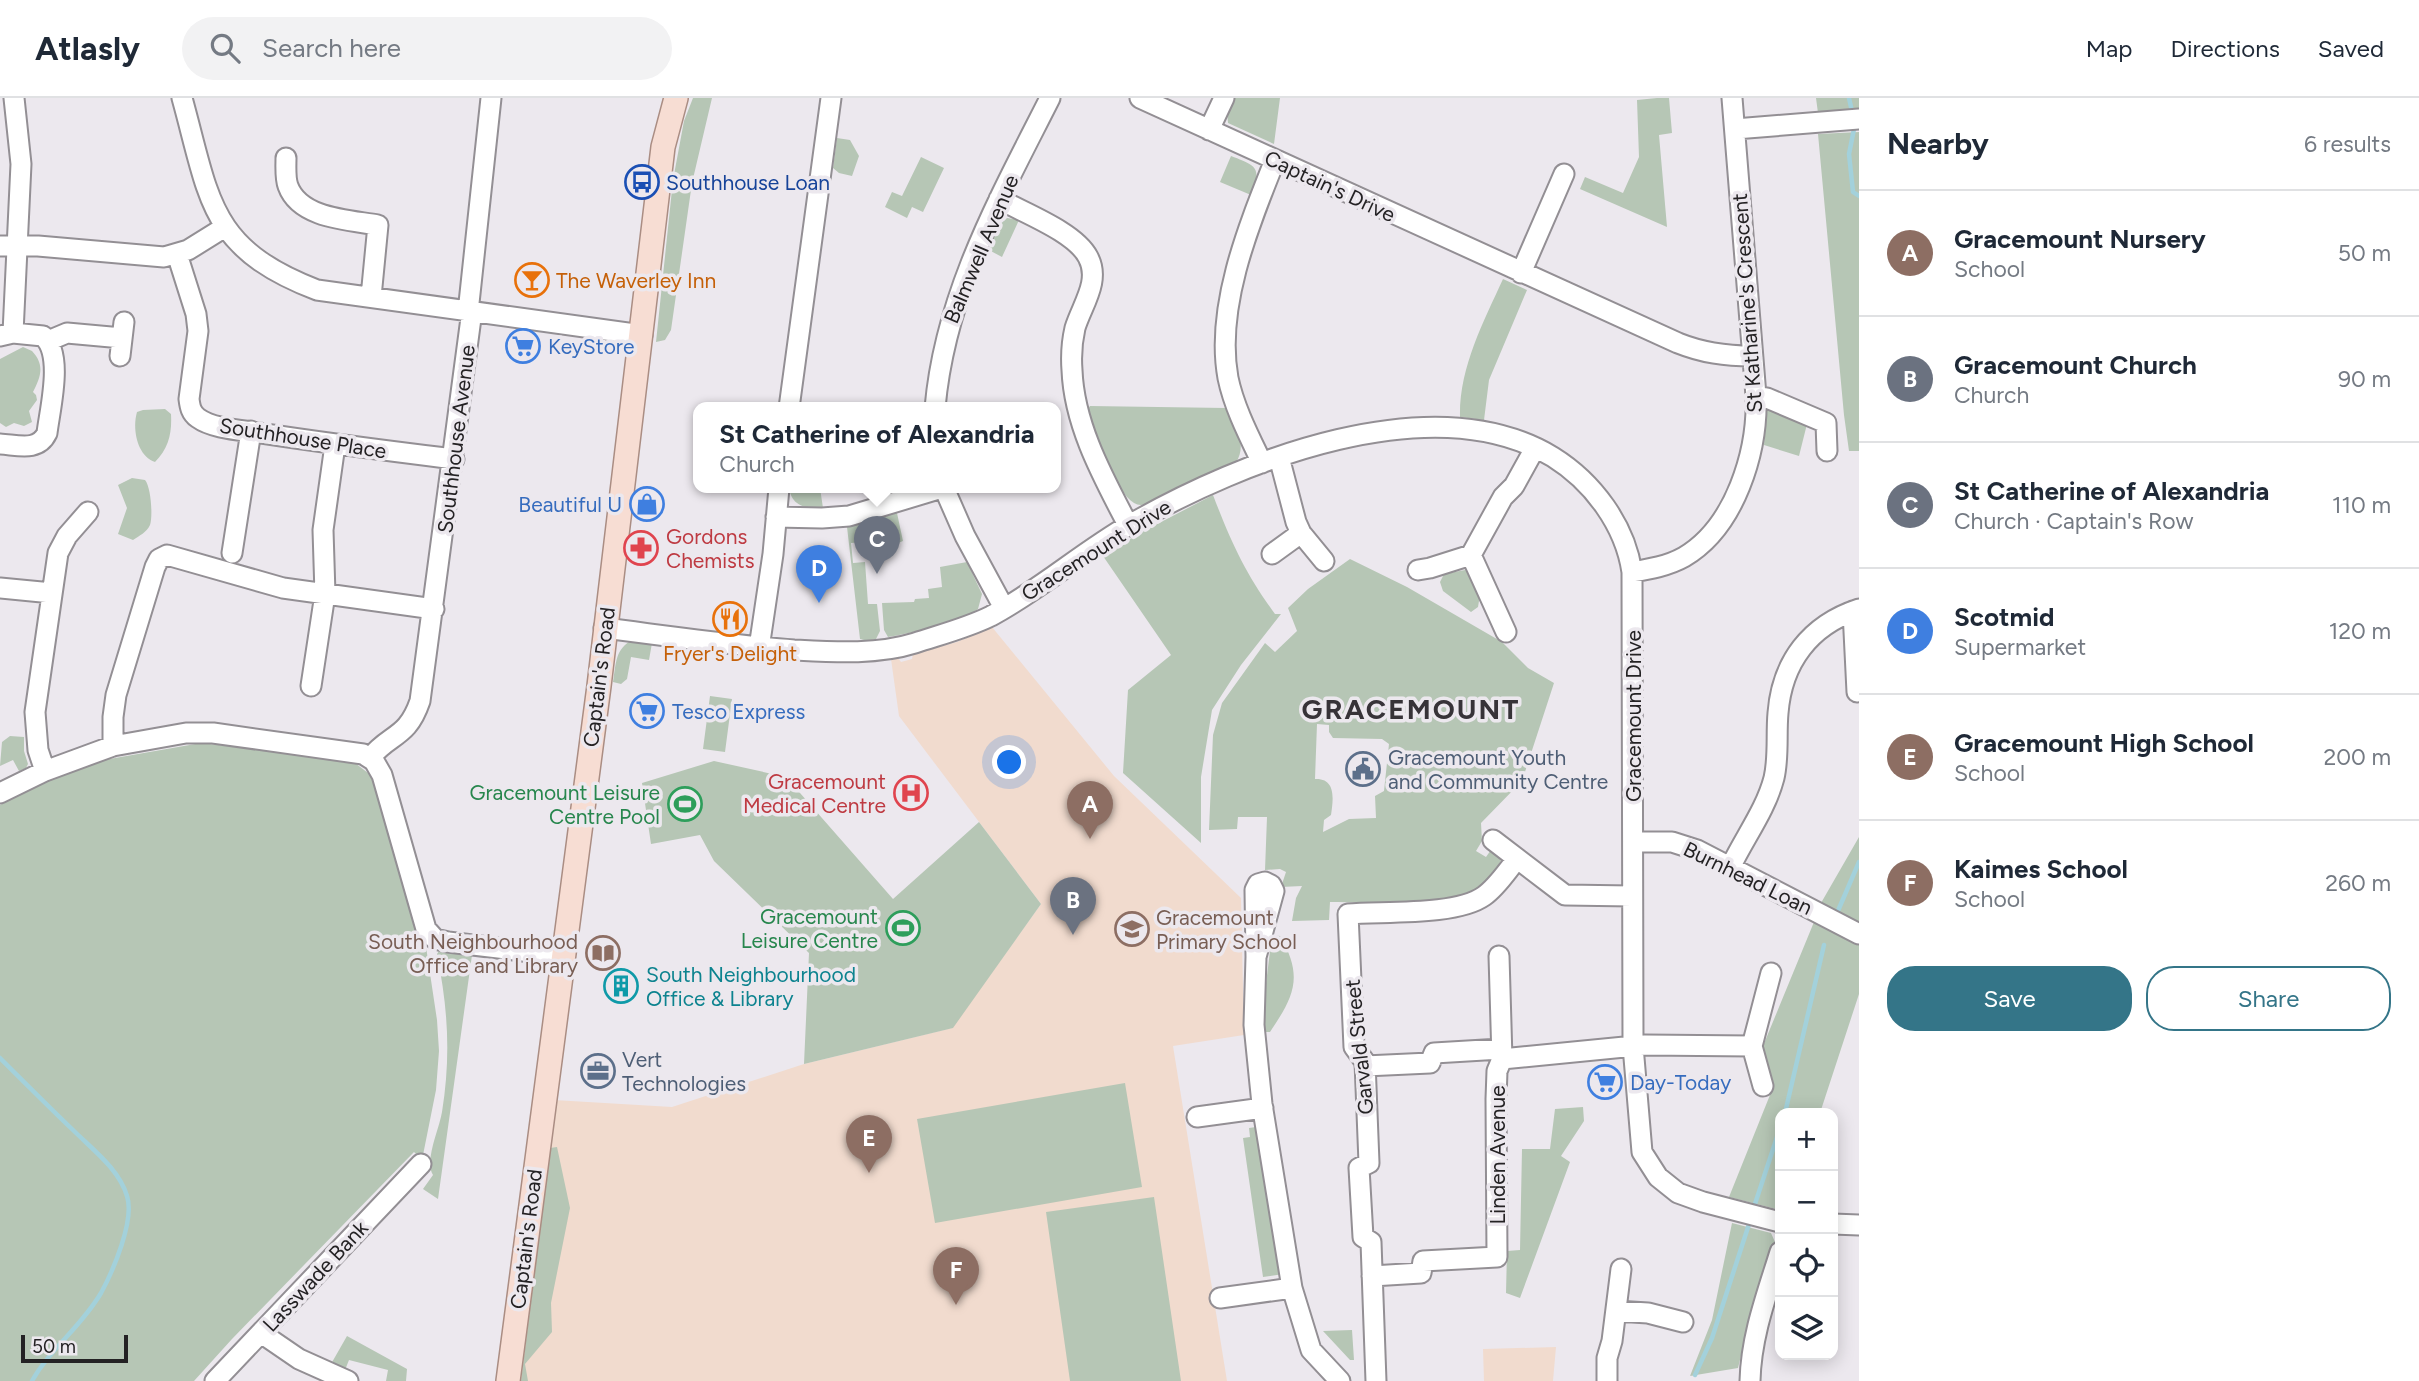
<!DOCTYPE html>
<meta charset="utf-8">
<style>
:root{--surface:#fff;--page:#f2f2f3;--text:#1f2937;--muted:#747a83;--line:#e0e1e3;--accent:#347588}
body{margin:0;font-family:Figtree,sans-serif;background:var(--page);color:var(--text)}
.controls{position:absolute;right:21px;bottom:21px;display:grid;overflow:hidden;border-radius:14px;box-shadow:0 4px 18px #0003}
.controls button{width:63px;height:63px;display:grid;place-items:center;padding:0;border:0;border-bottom:2px solid var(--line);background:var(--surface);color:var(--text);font:35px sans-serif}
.scale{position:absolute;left:21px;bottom:18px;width:107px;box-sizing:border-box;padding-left:7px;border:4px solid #242224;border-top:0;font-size:19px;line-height:24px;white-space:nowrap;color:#242224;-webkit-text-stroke:5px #ece8ee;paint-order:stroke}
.you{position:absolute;left:1010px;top:665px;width:24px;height:24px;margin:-18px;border:5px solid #fff;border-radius:50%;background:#1a73e8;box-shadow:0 0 0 10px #1a73e833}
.badge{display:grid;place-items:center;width:46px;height:46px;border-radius:50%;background:var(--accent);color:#fff;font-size:23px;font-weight:700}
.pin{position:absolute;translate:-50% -58px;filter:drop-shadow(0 2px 4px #0008)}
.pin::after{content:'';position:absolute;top:37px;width:24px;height:21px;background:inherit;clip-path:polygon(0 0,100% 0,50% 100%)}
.popup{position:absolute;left:693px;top:304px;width:368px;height:91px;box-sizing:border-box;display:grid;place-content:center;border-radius:14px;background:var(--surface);filter:drop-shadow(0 2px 5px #0005);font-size:23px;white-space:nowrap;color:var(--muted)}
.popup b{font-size:26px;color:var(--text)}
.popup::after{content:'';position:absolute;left:50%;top:100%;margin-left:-14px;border:14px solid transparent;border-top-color:var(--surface)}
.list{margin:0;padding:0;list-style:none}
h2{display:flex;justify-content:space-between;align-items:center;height:91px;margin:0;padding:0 28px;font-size:30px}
h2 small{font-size:23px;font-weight:400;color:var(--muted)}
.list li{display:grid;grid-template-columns:46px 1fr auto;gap:21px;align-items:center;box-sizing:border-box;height:126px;padding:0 28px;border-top:2px solid var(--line)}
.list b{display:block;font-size:26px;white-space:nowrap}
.list p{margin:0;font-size:23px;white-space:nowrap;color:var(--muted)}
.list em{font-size:23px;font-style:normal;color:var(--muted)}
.actions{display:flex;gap:14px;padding:21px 28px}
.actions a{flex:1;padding:16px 0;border:2px solid var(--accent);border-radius:28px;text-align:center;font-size:24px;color:var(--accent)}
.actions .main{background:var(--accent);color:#fff}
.icon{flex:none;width:38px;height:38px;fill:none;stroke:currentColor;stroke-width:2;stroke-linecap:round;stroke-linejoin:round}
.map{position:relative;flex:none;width:1859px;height:1283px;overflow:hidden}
header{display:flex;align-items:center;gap:42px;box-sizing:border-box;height:98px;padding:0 35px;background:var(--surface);border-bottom:2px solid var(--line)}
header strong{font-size:33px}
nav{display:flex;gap:38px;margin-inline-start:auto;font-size:24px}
.search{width:490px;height:63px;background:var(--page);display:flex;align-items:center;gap:18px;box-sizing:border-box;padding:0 24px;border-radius:38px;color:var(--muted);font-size:26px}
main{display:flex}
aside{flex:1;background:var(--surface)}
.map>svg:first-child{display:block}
.education{fill:#f1dbce}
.green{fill:#b6c6b5;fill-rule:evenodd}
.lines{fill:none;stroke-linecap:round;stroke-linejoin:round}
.stream{stroke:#a3d1db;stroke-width:4.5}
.minor-casing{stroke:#938f94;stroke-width:23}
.major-casing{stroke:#aa8d83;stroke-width:26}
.minor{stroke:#fff;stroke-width:19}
.major{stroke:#f7ddd3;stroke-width:23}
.labels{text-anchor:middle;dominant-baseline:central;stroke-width:7;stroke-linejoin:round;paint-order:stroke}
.transit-label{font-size:21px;fill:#164399;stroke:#ece8ee;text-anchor:start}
.street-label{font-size:21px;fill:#242224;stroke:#ece8ee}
.food-label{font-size:21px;fill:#c56008;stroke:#ece8ee;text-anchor:start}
.shop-label{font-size:21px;fill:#366cbe;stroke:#ece8ee;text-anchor:start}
.health-label{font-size:21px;fill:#be3a42;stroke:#ece8ee;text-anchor:start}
.service-label{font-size:21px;fill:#4e5e75;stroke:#ece8ee;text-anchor:start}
.leisure-label{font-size:21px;fill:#27864d;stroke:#ece8ee;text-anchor:end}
.education-label{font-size:21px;fill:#785e54;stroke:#ece8ee;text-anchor:start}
.culture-label{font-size:21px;fill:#0d838f;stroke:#ece8ee;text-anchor:start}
.district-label{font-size:28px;font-weight:bold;letter-spacing:2px;fill:#373338;stroke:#ece8ee}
</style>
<header>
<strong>Atlasly</strong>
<div class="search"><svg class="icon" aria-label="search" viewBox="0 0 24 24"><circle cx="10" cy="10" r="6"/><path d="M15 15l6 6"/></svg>Search here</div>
<nav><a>Map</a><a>Directions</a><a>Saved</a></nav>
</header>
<main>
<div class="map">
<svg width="1859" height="1283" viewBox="0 0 1859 1283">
<rect width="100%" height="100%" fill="#ece8ee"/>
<path class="education" d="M992 529 1114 678 1241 800 1244 937 1173 948 1227 1283H520L554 1002 672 1009 804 966 952 930 1041 806 899 618 891 561 898 560 901 564 912 561 913 556 957 544Z
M1556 1249 1553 1283H1484L1483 1251Z"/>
<path class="green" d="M693 0H712L692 85 671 232 665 242 656 244 673 82 684 23Z
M1234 0H1280L1274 46 1228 25 1227 14Z
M1657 0H1669L1672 35 1659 37 1667 129 1580 91 1585 79 1623 95 1639 59 1637 2Z
M1816 0H1859V12L1818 15Z
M1859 34V353H1849L1844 317 1818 36Z
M837 40 850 42 859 58 852 78 839 75 833 70Z
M1231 58C1257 68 1262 69 1251 97L1220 84Z
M921 59 944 70 923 114 912 109 907 120 885 109 892 94 902 98Z
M1007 120 1019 122 1002 159 987 151 997 129Z
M1503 181 1527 192 1489 282 1484 322 1460 319C1459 270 1483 225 1503 181Z
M23 249 32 253C45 267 41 278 33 294L36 297 37 302 29 313 32 324 24 328 14 325 6 329 0 325V261Z
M1090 308 1226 310C1237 325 1247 349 1236 364L1149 405C1144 407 1139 408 1134 405 1115 394 1095 332 1088 311Z
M1766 308 1808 322 1799 358 1764 347Z
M165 311 171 316C172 335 169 350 155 364 137 358 132 331 137 314L143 312Z
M132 380 145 382C151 389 153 418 150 427 147 434 139 438 133 442L118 436 127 410 118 387Z
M789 390H820L823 410C807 411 792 409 789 390Z
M1213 397C1231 444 1245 475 1275 516H1281L1241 567 1212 612 1201 679V745L1123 675 1128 592 1171 557 1103 458 1138 436Z
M897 415 903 443 898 445 897 440 885 442 884 433 863 435V444L851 445 853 465 865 464 868 506H877L880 533 876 541 868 543 860 541 847 429Z
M1350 461 1407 489 1502 544 1528 570 1554 585 1522 683 1481 725 1482 743 1476 753 1486 759 1493 749 1499 754 1501 762C1495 775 1486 789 1473 795 1432 812 1374 804 1330 804L1329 822 1292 823 1296 800 1302 788 1281 789 1286 774 1280 771 1265 772 1267 719H1238L1237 731 1209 732 1213 637 1222 605 1265 545 1275 554 1297 533 1288 510 1308 491ZM1317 626 1329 627V634L1333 640 1382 641 1389 646 1384 693 1375 698 1376 720 1349 721 1323 734 1324 722 1331 717C1333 703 1337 680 1315 681Z
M967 464 982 496 978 511C964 523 908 536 888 539L884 532 882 505 914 504 915 501 929 500 928 491 942 489 940 469Z
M1465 472 1472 475 1480 497 1478 509 1471 514 1443 493 1440 484 1444 476Z
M633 542 652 545 649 562 631 559 627 581 621 586 613 584C616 566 615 550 633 542Z
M710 598 732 601 725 654 703 651Z
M10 638 24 639V653L28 666 26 670 19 673 13 662 0 668 2 644Z
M201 645 351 662 376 681 425 842 437 922 439 953 436 992 422 1062 414 1054 232 1241 194 1283H0V707L46 682 98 663Z
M714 663 786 679 893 801 979 724 1041 806 953 930 804 966 809 855 714 763 700 737 651 746 642 685Z
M1859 739V824L1821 805Z
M1814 824 1859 845V896L1820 1015H1780V1112L1729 1099 1774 987 1763 948Z
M1272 837 1280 838C1304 879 1294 898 1270 934H1260Z
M439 853 472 857 438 1101 423 1091 433 1077C424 1063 439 1032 442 1014 451 958 448 911 437 856Z
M1125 985 1142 1089 935 1125 917 1021Z
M1583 1009 1584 1023 1561 1058 1570 1064 1520 1200 1506 1195 1507 1153 1520 1152 1522 1051H1550L1555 1011Z
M1263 1028 1284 1176 1263 1179 1243 1040 1250 1039 1249 1030Z
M557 1049 570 1110 551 1205 552 1234 525 1266 528 1283H521L550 1050Z
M1154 1099 1181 1283H1070L1046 1114Z
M1732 1125 1771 1135 1775 1144 1754 1204 1738 1270 1690 1278 1712 1222Z
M1352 1232 1354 1262H1350L1323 1233Z
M347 1238 407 1271 406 1283H386L388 1272 349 1262 345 1272 331 1266Z"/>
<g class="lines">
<path class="stream" d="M1849 0 1853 18
M1855 26 1849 56 1853 94 1859 98
M1837 815 1859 764
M0 960C24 984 48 1008 73 1032 92 1051 119 1071 127 1098 135 1122 113 1173 101 1195 81 1229 50 1251 32 1283
M1785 1015 1824 847
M1753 1112 1780 1030
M1695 1277 1712 1240 1751 1120"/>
<g class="minor-casing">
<path id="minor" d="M182 0C210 101 208 150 317 192L642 237
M1140 0 1678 245C1703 255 1725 258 1752 258
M1735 31 1859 21
M1209 32 1224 0
M286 60C286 68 285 80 288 88 300 121 350 122 378 127L371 199
M999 101C1024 115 1075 134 1088 159 1101 183 1082 207 1075 230 1072 243 1071 259 1072 272 1074 327 1103 379 1128 427
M0 148H38L164 159 188 152 225 129
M177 156 196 216 198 233 189 301C190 309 191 315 198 320 213 331 242 332 260 335 325 345 389 353 454 361
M1521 175 1564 76
M13 235 21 66 14 0
M0 238 13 235 43 238C64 256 50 310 47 335 38 354 18 347 0 346
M48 243 67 235 122 240
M120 258 124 224
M1756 298 1767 300 1826 325 1827 353
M789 310 831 0
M935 310C945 196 999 101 1050 0
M1279 359 1296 424 1301 435 1324 463
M1262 365C1249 338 1234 309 1228 280 1215 209 1249 127 1275 62
M944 390 965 438 1004 510
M776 419 822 420 849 418 942 390
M232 455 251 333
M1272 456 1301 435
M1471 457 1503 399 1514 388 1535 350
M1418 472 1430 470 1471 457 1506 534
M1632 474C1650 471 1668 468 1684 459 1735 429 1758 354 1756 298L1732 0
M0 490 52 495
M1853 513 1857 594
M604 530C668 538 730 547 794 552 833 554 877 557 915 545 939 537 967 530 991 518 1040 492 1082 454 1131 426 1241 363 1433 286 1553 359 1593 384 1625 427 1632 474L1633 948 1642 1054 1658 1079 1678 1095 1703 1104 1780 1124
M759 550 773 456 779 390
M311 588 325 496 323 432 335 347
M113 648V619L116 597 155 469 159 461 167 457 283 490 434 511
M370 660C390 635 407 641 420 603L471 220 469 205 491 0
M45 673 38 652 35 614 58 455 67 438 88 414
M0 695 45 673 113 648 186 635H213L363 656 374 663 382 677 426 831 435 841 448 844 563 858
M1493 742 1565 797 1632 798
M1633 744H1672L1697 752 1859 836
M1731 768C1745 739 1766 711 1774 680 1779 659 1776 636 1778 615 1782 564 1810 527 1859 511
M1265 784 1271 787 1274 793 1256 859 1255 792 1258 786Z
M1499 858 1502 961
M1256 859 1254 927 1262 1006 1292 1190 1311 1252 1340 1283
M1752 948 1763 988
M1365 968 1430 965 1434 955 1501 951
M1197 1019 1263 1010
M1833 1126 1859 1127
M1372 1178 1421 1175 1423 1163 1497 1159 1496 1001 1497 973 1502 961 1645 947 1752 948 1771 875
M1220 1200 1292 1190
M1616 1213 1648 1215 1683 1224
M261 1235 299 1261 348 1283
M215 1283 421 1066
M1376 1283 1371 1144 1363 1139 1359 1070 1369 1065 1365 964 1354 949 1348 816C1383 813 1456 818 1484 798 1497 789 1507 773 1517 761
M1607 1283V1260L1612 1243 1621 1171
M1750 1283C1751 1238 1767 1196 1780 1154"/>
</g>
<g class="major-casing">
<path id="major" d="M508 1283 599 588 663 49 676 0"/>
</g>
<use href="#minor" class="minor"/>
<use href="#major" class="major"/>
</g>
<defs>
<g id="bus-ring" transform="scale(1.75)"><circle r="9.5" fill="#ece8ee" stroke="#1a4fb4" stroke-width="1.5"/><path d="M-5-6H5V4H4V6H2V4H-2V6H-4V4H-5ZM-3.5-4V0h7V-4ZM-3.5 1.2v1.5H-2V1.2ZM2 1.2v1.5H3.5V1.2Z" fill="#1a4fb4"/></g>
<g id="bar-ring" transform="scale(1.75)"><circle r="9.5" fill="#ece8ee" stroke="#e8710a" stroke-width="1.5"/><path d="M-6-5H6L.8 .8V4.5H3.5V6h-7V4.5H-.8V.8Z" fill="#e8710a"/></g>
<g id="supermarket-ring" transform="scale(1.75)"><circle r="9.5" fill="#ece8ee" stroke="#3f7fe0" stroke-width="1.5"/><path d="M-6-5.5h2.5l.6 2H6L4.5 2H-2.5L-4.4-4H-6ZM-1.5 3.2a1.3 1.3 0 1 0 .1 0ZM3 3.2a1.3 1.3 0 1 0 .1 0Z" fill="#3f7fe0"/></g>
<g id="shop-ring" transform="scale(1.75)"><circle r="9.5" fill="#ece8ee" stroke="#3f7fe0" stroke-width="1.5"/><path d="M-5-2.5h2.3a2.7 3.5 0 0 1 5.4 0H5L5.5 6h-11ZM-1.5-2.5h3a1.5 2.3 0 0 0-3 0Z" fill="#3f7fe0"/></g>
<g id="pharmacy-ring" transform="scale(1.75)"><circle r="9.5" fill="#ece8ee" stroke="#e0444e" stroke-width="1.5"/><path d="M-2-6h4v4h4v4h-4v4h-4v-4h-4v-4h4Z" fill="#e0444e"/></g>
<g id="restaurant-ring" transform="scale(1.75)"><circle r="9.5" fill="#ece8ee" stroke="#e8710a" stroke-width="1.5"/><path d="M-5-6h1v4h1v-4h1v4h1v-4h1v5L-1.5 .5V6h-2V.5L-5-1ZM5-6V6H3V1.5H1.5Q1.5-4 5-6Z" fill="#e8710a"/></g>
<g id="civic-ring" transform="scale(1.75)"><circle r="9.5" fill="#ece8ee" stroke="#5c6f8a" stroke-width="1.5"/><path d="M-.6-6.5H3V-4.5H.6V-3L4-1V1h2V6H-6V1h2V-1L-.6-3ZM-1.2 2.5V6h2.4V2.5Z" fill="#5c6f8a"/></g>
<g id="hospital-ring" transform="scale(1.75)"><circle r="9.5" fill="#ece8ee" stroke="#e0444e" stroke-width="1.5"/><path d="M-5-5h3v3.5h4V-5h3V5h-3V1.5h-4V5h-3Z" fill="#e0444e"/></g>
<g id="stadium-ring" transform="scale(1.75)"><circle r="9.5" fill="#ece8ee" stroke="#2e9e5b" stroke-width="1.5"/><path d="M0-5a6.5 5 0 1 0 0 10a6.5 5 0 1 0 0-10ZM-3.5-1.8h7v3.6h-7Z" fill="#2e9e5b"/></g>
<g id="school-ring" transform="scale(1.75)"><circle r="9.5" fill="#ece8ee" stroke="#8d6e63" stroke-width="1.5"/><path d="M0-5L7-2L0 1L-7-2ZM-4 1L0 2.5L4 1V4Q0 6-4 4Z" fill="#8d6e63"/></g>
<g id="library-ring" transform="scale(1.75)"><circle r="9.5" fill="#ece8ee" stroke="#8d6e63" stroke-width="1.5"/><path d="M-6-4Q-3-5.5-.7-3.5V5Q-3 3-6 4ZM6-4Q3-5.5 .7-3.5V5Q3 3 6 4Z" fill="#8d6e63"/></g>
<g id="building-ring" transform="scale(1.75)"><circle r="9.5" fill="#ece8ee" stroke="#0f9aa8" stroke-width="1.5"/><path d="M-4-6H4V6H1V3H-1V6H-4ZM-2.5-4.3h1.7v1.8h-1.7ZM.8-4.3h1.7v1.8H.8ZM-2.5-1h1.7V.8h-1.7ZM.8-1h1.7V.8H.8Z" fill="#0f9aa8"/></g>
<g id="office-ring" transform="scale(1.75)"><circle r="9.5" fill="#ece8ee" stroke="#5c6f8a" stroke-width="1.5"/><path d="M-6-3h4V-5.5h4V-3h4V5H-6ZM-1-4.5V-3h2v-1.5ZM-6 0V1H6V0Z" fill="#5c6f8a"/></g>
</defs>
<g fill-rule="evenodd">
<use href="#bus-ring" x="642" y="84"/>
<use href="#bar-ring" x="532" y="182"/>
<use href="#supermarket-ring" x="523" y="248"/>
<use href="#shop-ring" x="647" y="406"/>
<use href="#pharmacy-ring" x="641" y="450"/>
<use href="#restaurant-ring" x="730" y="521"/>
<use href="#supermarket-ring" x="647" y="613"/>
<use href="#civic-ring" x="1363" y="671"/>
<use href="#hospital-ring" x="911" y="695"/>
<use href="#stadium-ring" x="685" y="706"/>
<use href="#stadium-ring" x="903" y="830"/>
<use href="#school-ring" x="1132" y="831"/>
<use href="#library-ring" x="603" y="855"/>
<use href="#building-ring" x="621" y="888"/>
<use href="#office-ring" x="598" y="973"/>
<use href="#supermarket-ring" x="1605" y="984"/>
</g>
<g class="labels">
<g class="transit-label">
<text x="666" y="84">Southhouse Loan</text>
</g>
<g class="street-label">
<text transform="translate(1330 88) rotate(25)">Captain's Drive</text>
<text transform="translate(981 151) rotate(-67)">Balmwell Avenue</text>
<text transform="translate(1747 205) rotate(-94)">St Katharine's Crescent</text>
<text transform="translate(303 340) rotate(9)">Southhouse Place</text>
<text transform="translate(456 341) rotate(-83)">Southhouse Avenue</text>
<text transform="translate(1096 452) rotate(-32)">Gracemount Drive</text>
<text transform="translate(599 579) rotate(-83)">Captain's Road</text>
<text transform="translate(1633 618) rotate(-90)">Gracemount Drive</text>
<text transform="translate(1748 780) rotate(26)">Burnhead Loan</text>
<text transform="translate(1359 949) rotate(-96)">Garvald Street</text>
<text transform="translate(1497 1057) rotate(-90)">Linden Avenue</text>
<text transform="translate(526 1141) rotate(-83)">Captain's Road</text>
<text transform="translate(315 1178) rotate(-47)">Lasswade Bank</text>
</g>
<g class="food-label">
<text x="556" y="182">The Waverley Inn</text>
<text x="730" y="555" text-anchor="middle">Fryer's Delight</text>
</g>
<g class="shop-label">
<text x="548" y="248">KeyStore</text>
<text x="622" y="406" text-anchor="end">Beautiful U</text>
<text x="672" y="613">Tesco Express</text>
<text x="1630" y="984">Day-Today</text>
</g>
<g class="health-label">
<text x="666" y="438">Gordons<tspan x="666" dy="24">Chemists</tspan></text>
<text x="886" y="683" text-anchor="end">Gracemount<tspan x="886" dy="24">Medical Centre</tspan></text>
</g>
<g class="service-label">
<text x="1388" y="659">Gracemount Youth<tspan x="1388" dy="24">and Community Centre</tspan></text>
<text x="622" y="961">Vert<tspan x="622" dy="24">Technologies</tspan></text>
</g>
<g class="leisure-label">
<text x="660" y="694">Gracemount Leisure<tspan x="660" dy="24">Centre Pool</tspan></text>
<text x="878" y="818">Gracemount<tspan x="878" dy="24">Leisure Centre</tspan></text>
</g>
<g class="education-label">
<text x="1156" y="819">Gracemount<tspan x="1156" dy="24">Primary School</tspan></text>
<text x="578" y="843" text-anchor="end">South Neighbourhood<tspan x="578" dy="24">Office and Library</tspan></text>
</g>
<g class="culture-label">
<text x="646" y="876">South Neighbourhood<tspan x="646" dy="24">Office &amp; Library</tspan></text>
</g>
<g class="district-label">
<text x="1411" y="611">GRACEMOUNT</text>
</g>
</g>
</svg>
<div class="controls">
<button>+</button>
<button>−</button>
<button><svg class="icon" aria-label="locate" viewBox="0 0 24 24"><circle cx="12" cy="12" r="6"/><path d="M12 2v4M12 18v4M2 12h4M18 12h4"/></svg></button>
<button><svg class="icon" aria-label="layers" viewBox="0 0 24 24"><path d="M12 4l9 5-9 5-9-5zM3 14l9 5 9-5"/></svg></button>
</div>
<div class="scale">50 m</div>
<div class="you"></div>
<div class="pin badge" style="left:1090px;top:741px;background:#8d6e63">A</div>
<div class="pin badge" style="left:1073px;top:837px;background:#6b7280">B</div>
<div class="pin badge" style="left:877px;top:476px;background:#6b7280">C</div>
<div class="popup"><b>St Catherine of Alexandria</b>Church</div>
<div class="pin badge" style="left:819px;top:505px;background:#3f7fe0">D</div>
<div class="pin badge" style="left:869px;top:1075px;background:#8d6e63">E</div>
<div class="pin badge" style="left:956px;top:1207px;background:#8d6e63">F</div>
</div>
<aside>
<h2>Nearby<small>6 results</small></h2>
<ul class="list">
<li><span class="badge" style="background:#8d6e63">A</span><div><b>Gracemount Nursery</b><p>School</p></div><em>50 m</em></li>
<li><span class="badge" style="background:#6b7280">B</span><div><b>Gracemount Church</b><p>Church</p></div><em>90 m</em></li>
<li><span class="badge" style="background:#6b7280">C</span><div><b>St Catherine of Alexandria</b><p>Church · Captain's Row</p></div><em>110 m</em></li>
<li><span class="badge" style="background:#3f7fe0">D</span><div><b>Scotmid</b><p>Supermarket</p></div><em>120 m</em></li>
<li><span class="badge" style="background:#8d6e63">E</span><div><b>Gracemount High School</b><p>School</p></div><em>200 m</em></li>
<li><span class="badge" style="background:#8d6e63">F</span><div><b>Kaimes School</b><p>School</p></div><em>260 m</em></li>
</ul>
<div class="actions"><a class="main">Save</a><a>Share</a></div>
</aside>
</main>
